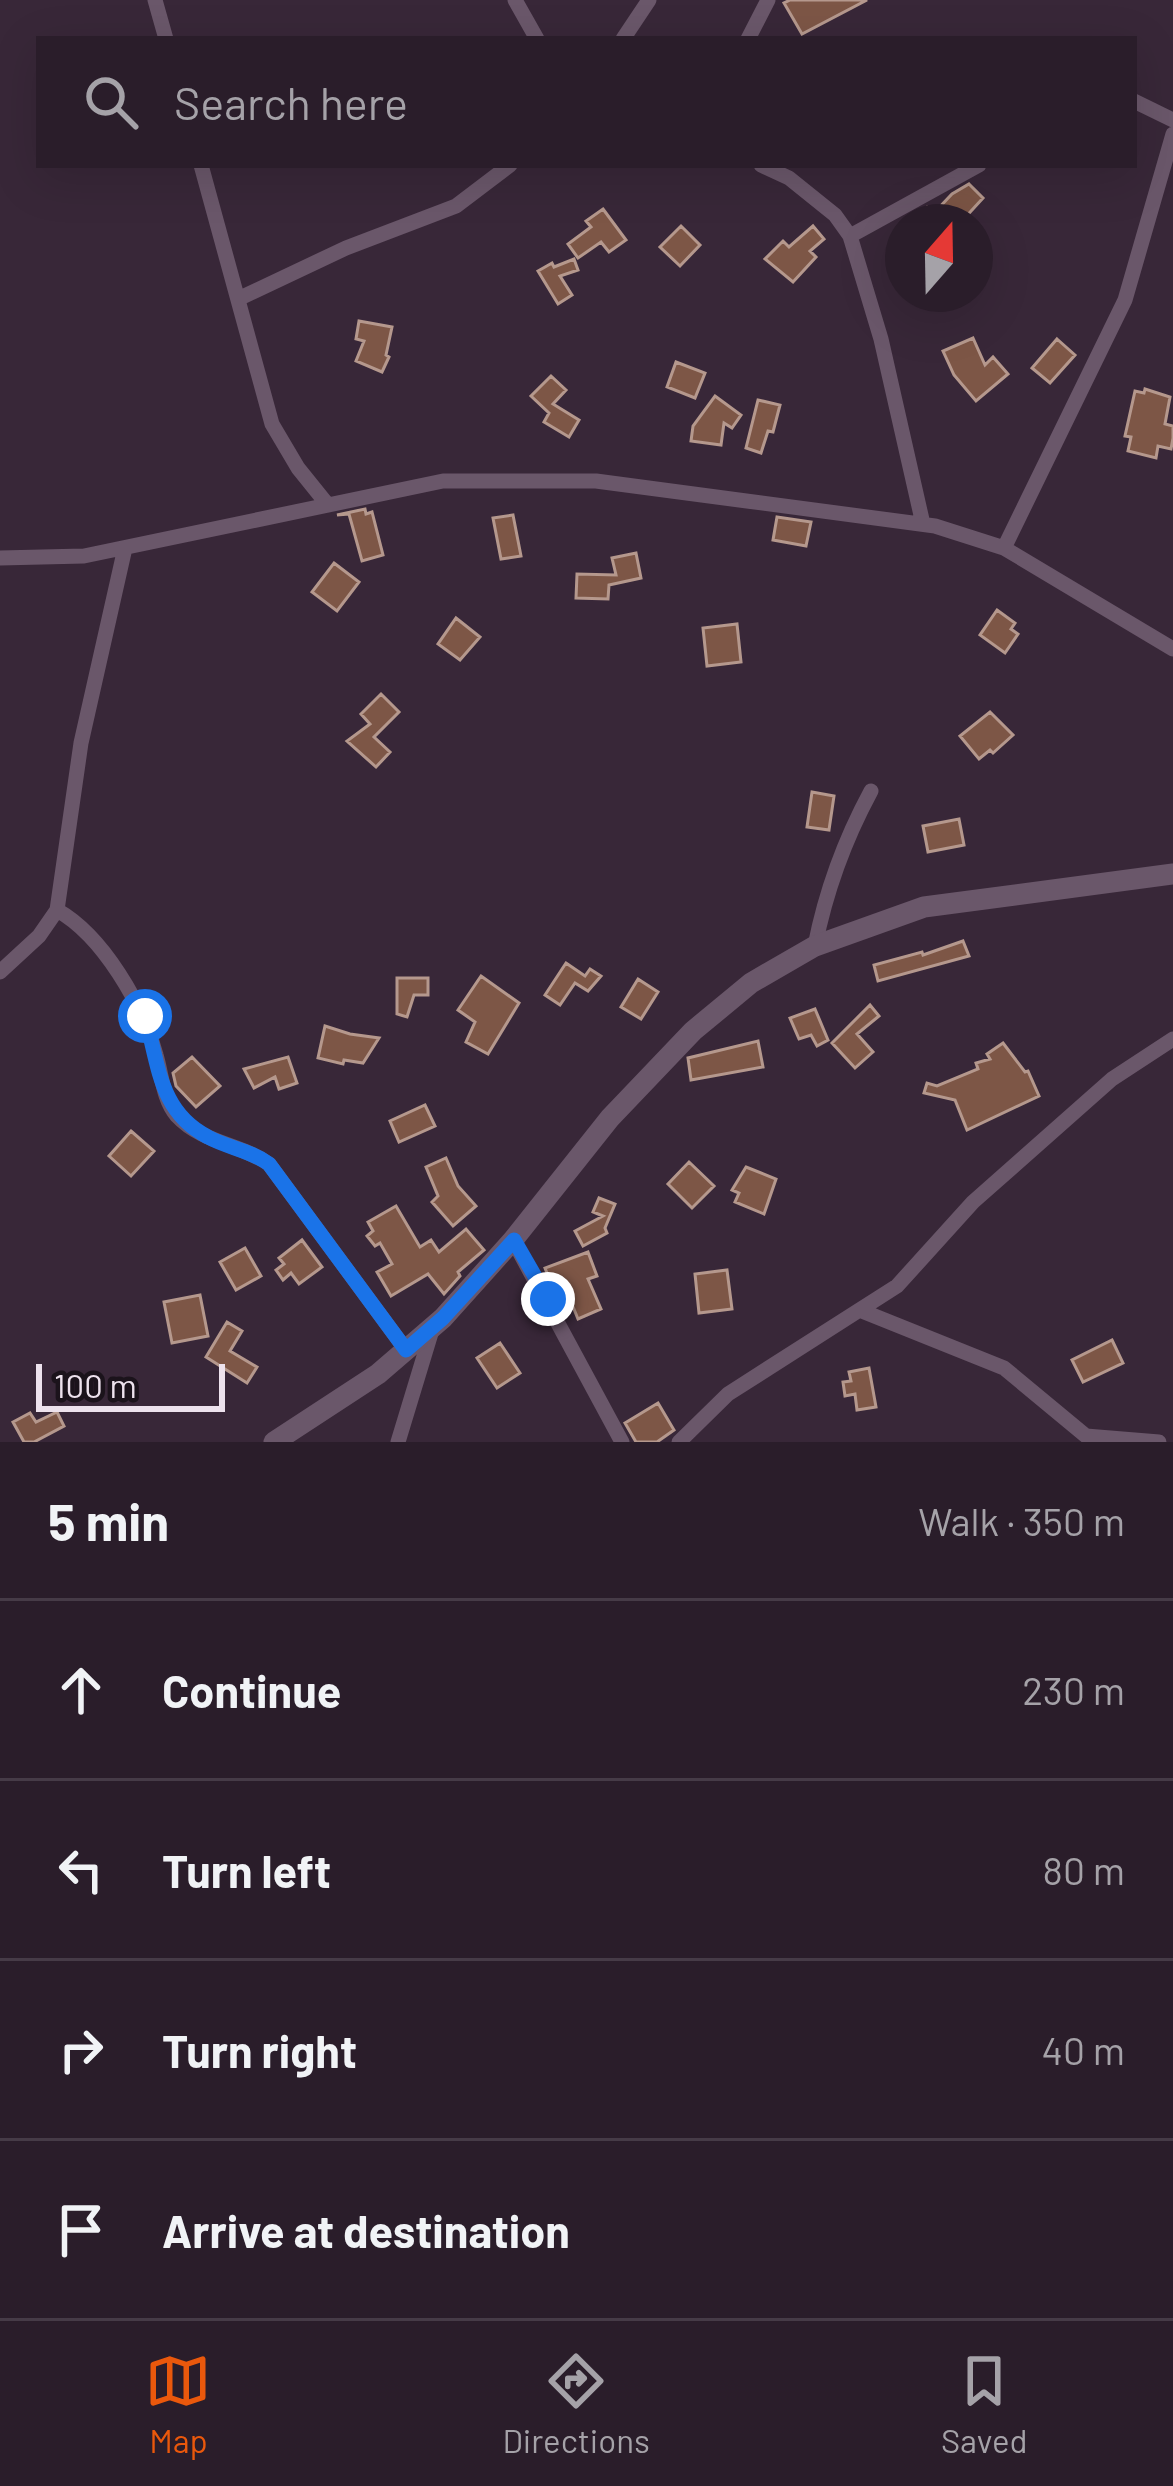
<!DOCTYPE html>
<meta charset="utf-8">
<style>
:root{--surface:#2a1d2a;--page:#322632;--text:#f1f3f6;--muted:#a5a2a8;--line:#463b47;--accent:#ea580c}
body{margin:0;font-family:Barlow,sans-serif;background:var(--page);color:var(--text)}
.compass{position:absolute;left:885px;top:204px;width:108px;height:108px;border-radius:50%;background:var(--surface);box-shadow:0 12px 48px #0002;rotate:20deg}
.scale{position:absolute;left:36px;bottom:30px;width:189px;box-sizing:border-box;padding-left:12px;border:6px solid #ede2ed;border-top:0;font-size:33px;line-height:42px;white-space:nowrap;color:#ede2ed;-webkit-text-stroke:9px #1b131b;paint-order:stroke}
.stop{position:absolute;width:36px;height:36px;margin:-27px;border:9px solid #1a73e8;border-radius:50%;background:#fff}
.stop.end{background:#1a73e8;border-color:#fff;box-shadow:0 3px 12px #0008}
.list{margin:0;padding:0;list-style:none}
h2{display:flex;justify-content:space-between;align-items:center;height:156px;margin:0;padding:0 48px;font-size:51px}
h2 small{font-size:39px;font-weight:400;color:var(--muted)}
.list li{display:grid;grid-template-columns:78px 1fr auto;gap:36px;align-items:center;box-sizing:border-box;height:180px;padding:0 48px;border-top:3px solid var(--line)}
.list b{display:block;font-size:45px;white-space:nowrap}
.list em{font-size:39px;font-style:normal;color:var(--muted)}
.icon{flex:none;width:66px;height:66px;fill:none;stroke:currentColor;stroke-width:2;stroke-linecap:round;stroke-linejoin:round}
.map{position:relative;flex:none;width:1173px;height:1442px;overflow:hidden}
.search{position:absolute;background:var(--surface);box-shadow:0 12px 48px #0002;left:36px;right:36px;top:36px;height:132px;display:flex;align-items:center;gap:30px;box-sizing:border-box;padding:0 42px;border-radius:0px;color:var(--muted);font-size:45px}
.sheet{height:876px;background:var(--surface)}
nav{display:flex;justify-content:space-around;align-items:center;box-sizing:border-box;height:168px;border-top:3px solid var(--line);background:var(--surface);font-size:33px;color:var(--muted)}
nav a{display:grid;justify-items:center;gap:6px}
nav .on{color:var(--accent)}
.map>svg:first-child{display:block}
.building{fill:#7d5646;stroke:#b5988d;stroke-width:3}
.lines{fill:none;stroke-linecap:round;stroke-linejoin:round}
.street{stroke:#6a576a;stroke-width:15}
.secondary{stroke:#6a576a;stroke-width:21}
.route{stroke:#1a73e8;stroke-width:15}
</style>
<div class="map">
<svg width="1173" height="1442" viewBox="0 0 1173 1442">
<rect width="100%" height="100%" fill="#382738"/>
<path class="building" d="M790 0H867L802 34 784 3Z
M969 184 983 198 961 222H908L927 207 933 214 952 194Z
M603 209 626 240 609 252 601 242 578 258 568 244 591 227 586 221Z
M681 226 700 245 680 266 660 247Z
M813 226 824 239 810 251 816 257 793 282 765 259 783 241 789 247Z
M574 259 578 270 560 276 572 295 558 304 538 271 552 263 554 267Z
M359 321 392 327 386 355 389 357 382 372 356 361 364 341 356 339Z
M973 338 985 365 993 357 1008 374 976 401 954 375 943 351Z
M1057 339 1075 355 1050 383 1032 368Z
M676 362 705 373 695 398 667 387Z
M551 376 566 390 553 404 579 420 569 437 544 422 549 413 531 396Z
M1145 389 1170 397 1165 424 1173 426V438L1171 449 1158 446 1156 458 1128 451 1131 437 1125 436 1135 391 1144 393Z
M715 396 741 415 732 428 724 423 721 445 691 441 693 426Z
M758 400 780 405 773 432 768 431 761 453 746 448Z
M365 509 366 514 372 512 383 555 362 561 349 514 337 515Z
M513 515 521 556 501 559 493 518Z
M777 517 811 522 806 546 773 540Z
M636 553 641 578 609 585 608 599 576 598 577 574 616 575 612 558Z
M334 563 359 582 337 611 312 592Z
M997 610 1015 623 1011 629 1018 634 1005 653 980 635Z
M456 618 480 637 460 660 438 644Z
M737 624 741 662 707 666 703 628Z
M381 694 399 712 374 737 390 752 376 767 347 741 370 724 361 714Z
M990 712 1013 735 993 753 990 750 979 759 960 736Z
M812 792 834 796 829 830 807 827Z
M959 819 964 845 928 852 923 826Z
M963 941 969 956 878 981 874 965 922 952 923 955Z
M566 963 585 976 590 969 601 976 588 991 575 983 560 1005 545 995Z
M481 976 519 1003 488 1054 466 1042 475 1022 458 1010Z
M397 978H428V995H414L407 1017 397 1014Z
M638 979 658 992 641 1019 621 1007Z
M870 1005 879 1016 857 1034 873 1052 855 1068 832 1043Z
M815 1009 828 1040 817 1046 811 1035 799 1039 790 1018Z
M325 1026 350 1034 379 1038 363 1063 344 1060 343 1064 318 1058Z
M758 1041 763 1067 691 1080 688 1058Z
M1003 1043 1025 1072 1028 1071 1039 1096 967 1130 955 1100 924 1093 927 1083 937 1086 978 1069 976 1063 990 1059 987 1054Z
M192 1057 220 1086 196 1107 176 1086 173 1073Z
M288 1057 297 1083 279 1089 275 1077 254 1088 244 1069Z
M425 1105 435 1126 399 1142 390 1121Z
M131 1131 154 1151 131 1176 109 1156Z
M446 1158 458 1186 476 1206 453 1226 432 1202 438 1196 426 1167Z
M689 1162 714 1186 692 1208 668 1184Z
M746 1167 776 1179 764 1214 735 1202 739 1193 732 1190Z
M599 1198 615 1204 605 1228 607 1233 583 1246 575 1231 603 1216 593 1212Z
M396 1206 420 1247 431 1240 439 1252 466 1229 484 1250 458 1272 460 1276 444 1294 428 1274 391 1296 377 1272 392 1264 380 1243 375 1246 367 1236 373 1231 368 1222Z
M302 1240 322 1267 299 1284 291 1273 283 1280 276 1270 284 1264 279 1258Z
M245 1248 261 1276 236 1290 220 1262Z
M588 1252 597 1276 588 1279 601 1309 578 1319 565 1287 554 1291 545 1268Z
M727 1270 732 1309 699 1313 695 1274Z
M200 1295 208 1336 172 1343 164 1302Z
M227 1322 242 1331 230 1351 257 1367 247 1383 206 1357Z
M1112 1340 1123 1363 1083 1382 1072 1360Z
M500 1343 520 1373 497 1388 477 1358Z
M869 1368 876 1407 857 1410 855 1394 845 1396 843 1382 851 1381 849 1372Z
M658 1403 674 1430 657 1442H636L625 1423Z
M57 1412 64 1426 34 1442H24L13 1422 30 1413 36 1422Z"/>
<g class="lines">
<path class="street" d="M155 0 166 39
M515 0 537 39
M623 39 649 0
M748 39 768 0
M1134 101 1173 120
M201 165 272 424 298 468 327 504
M761 165 789 178 835 215 850 236 881 339 923 524
M850 236 979 165
M238 299 346 248 456 206 510 165
M1004 548 1125 300 1173 134
M0 558 84 556 443 481H596L935 526 1004 548 1173 649
M57 910C103 936 143 1005 156 1055 162 1075 163 1100 177 1116 202 1143 241 1144 269 1164L406 1350
M815 946C826 890 844 841 871 791
M0 972 39 936 57 910 81 743 125 548
M513 1240 622 1442
M862 1311 1004 1368 1086 1436 1159 1442
M398 1442 432 1330
M679 1442 728 1394 897 1286 973 1202 1112 1079 1173 1039"/>
<path class="secondary" d="M274 1442 378 1374 443 1318 513 1240 610 1118 693 1031 751 983 815 946 924 907 1173 874"/>
</g>
<g class="lines">
<path class="route" d="M145 1016C159 1065 159 1112 208 1137 228 1148 250 1150 269 1164L406 1350 443 1318 514 1240 548 1299"/>
</g>
</svg>
<svg class="compass" viewBox="-18 -18 36 36"><path d="M0-13l5 13h-10z" fill="#e53935"/><path d="M0 13l5-13h-10z" fill="#a5a2a8"/></svg>
<div class="scale">100 m</div>
<div class="stop" style="left:145px;top:1016px"></div>
<div class="stop end" style="left:548px;top:1299px"></div>
<div class="search"><svg class="icon" aria-label="search" viewBox="0 0 24 24"><circle cx="10" cy="10" r="6"/><path d="M15 15l6 6"/></svg>Search here</div>
</div>
<section class="sheet">
<h2>5 min<small>Walk · 350 m</small></h2>
<ul class="list">
<li><svg class="icon" aria-label="ahead" viewBox="0 0 24 24"><path d="M12 20V5M6 11l6-6 6 6"/></svg><div><b>Continue</b></div><em>230 m</em></li>
<li><svg class="icon" aria-label="left" viewBox="0 0 24 24"><path d="M17 20v-9H6M10 6l-5 5 5 5"/></svg><div><b>Turn left</b></div><em>80 m</em></li>
<li><svg class="icon" aria-label="right" viewBox="0 0 24 24"><path d="M7 20v-9h11M14 6l5 5-5 5"/></svg><div><b>Turn right</b></div><em>40 m</em></li>
<li><svg class="icon" aria-label="arrive" viewBox="0 0 24 24"><path d="M6 21V4h12l-3 4 3 4H6"/></svg><div><b>Arrive at destination</b></div></li>
</ul>
</section>
<nav>
<a class="on"><svg class="icon" aria-label="map" viewBox="0 0 24 24"><path d="M3 6l6-2 6 2 6-2v14l-6 2-6-2-6 2zM9 4v14M15 6v14"/></svg>Map</a>
<a><svg class="icon" aria-label="directions" viewBox="0 0 24 24"><path d="M12 3l9 9-9 9-9-9zM9 14v-3h6M13 9l2 2-2 2"/></svg>Directions</a>
<a><svg class="icon" aria-label="saved" viewBox="0 0 24 24"><path d="M7 4h10v16l-5-4-5 4z"/></svg>Saved</a>
</nav>
